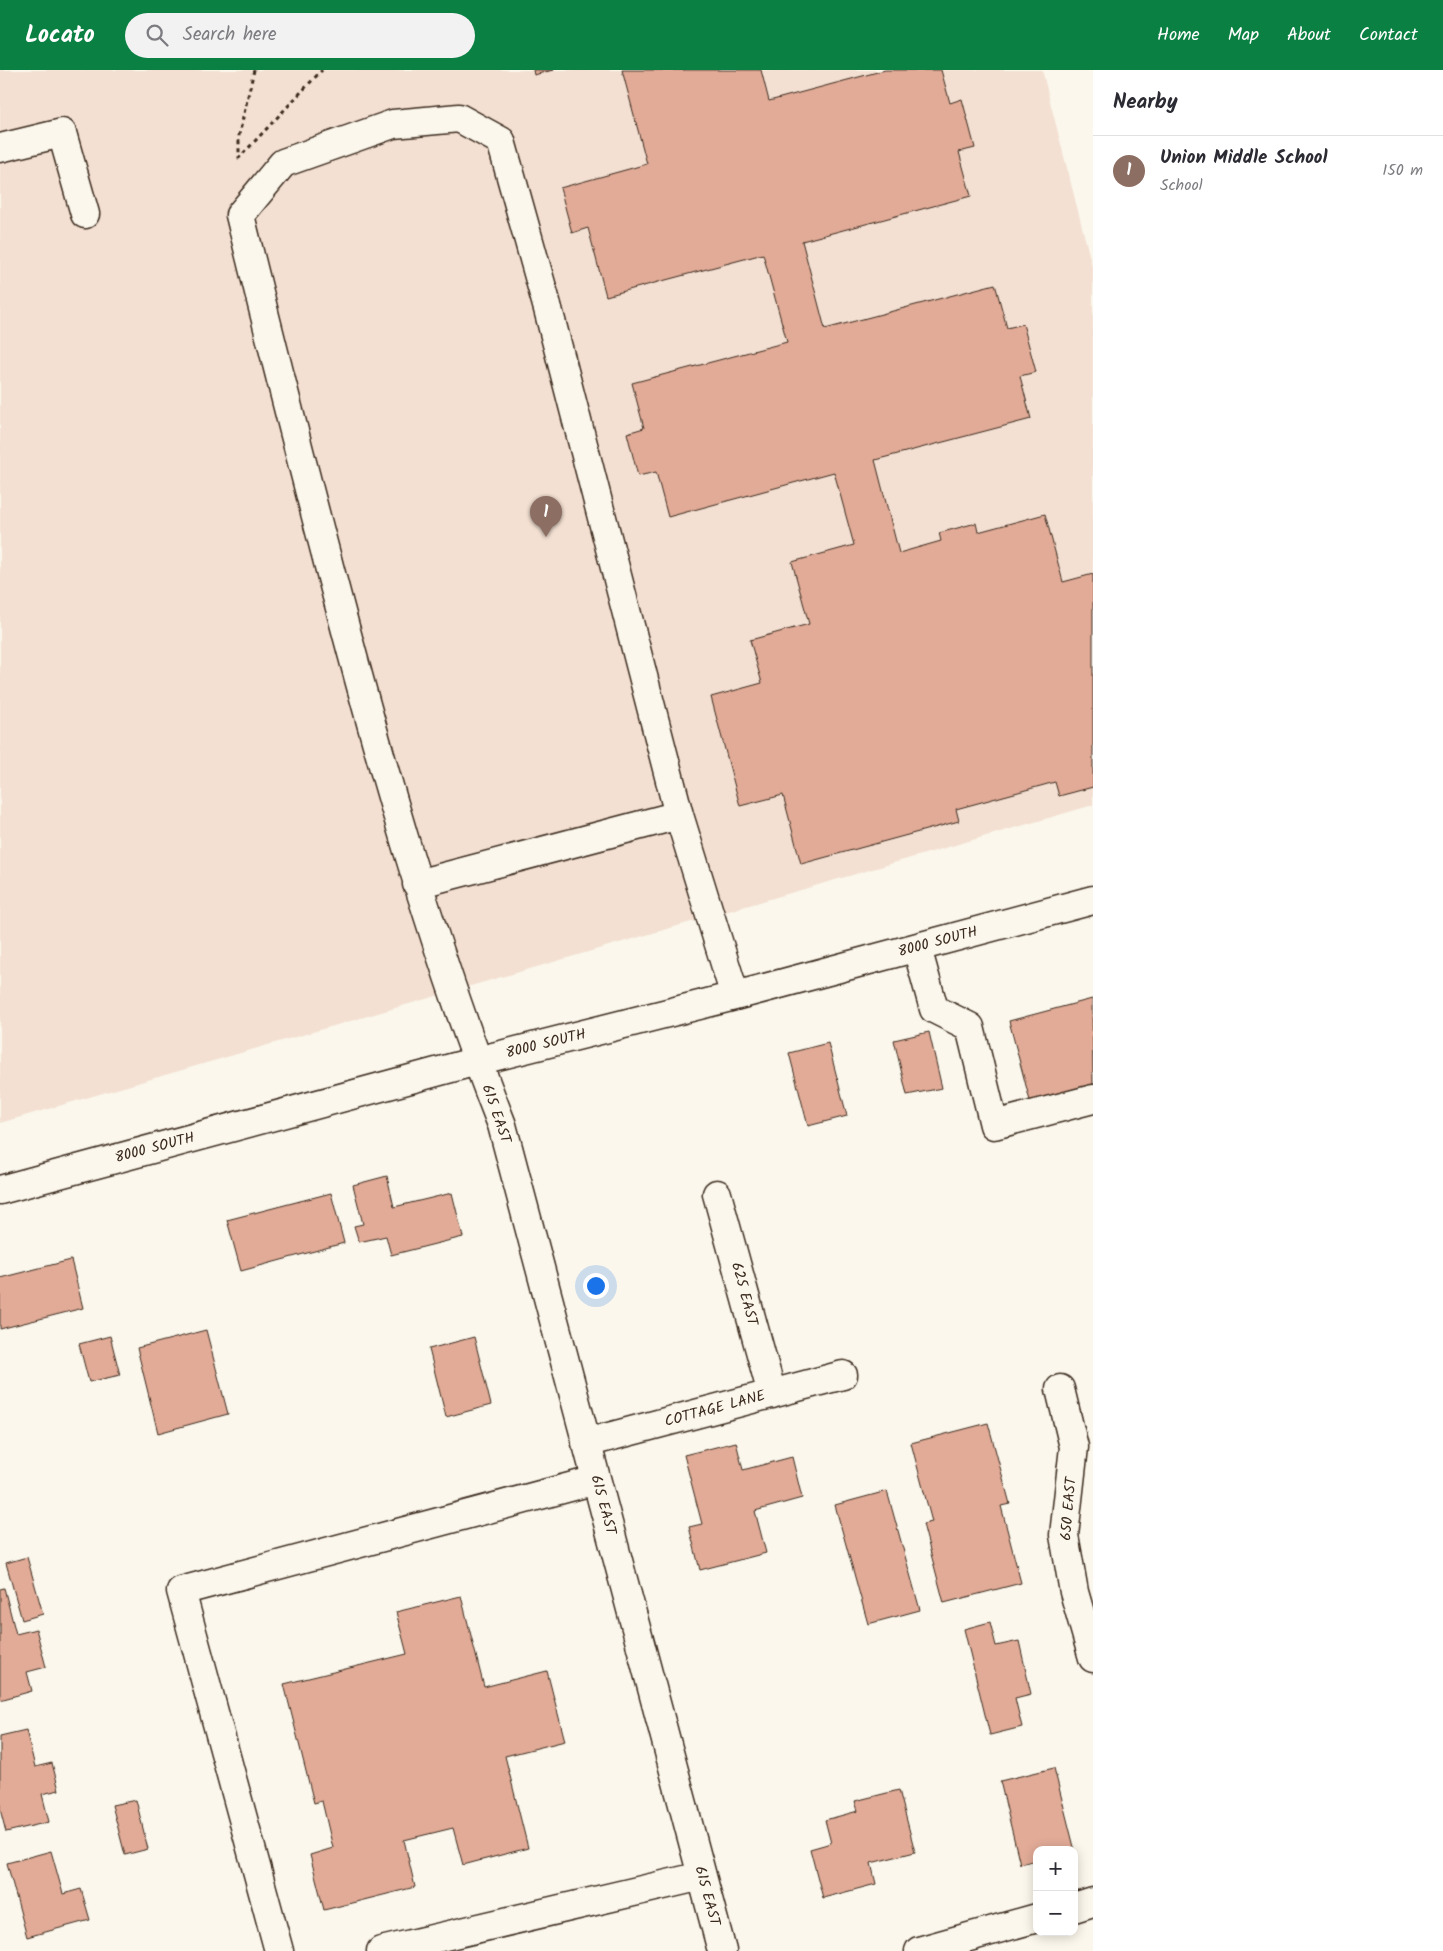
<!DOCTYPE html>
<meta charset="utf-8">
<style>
:root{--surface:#fff;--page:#f2f2f3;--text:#2b2b33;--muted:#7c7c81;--line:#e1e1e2;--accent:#0b8043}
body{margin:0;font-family:Kalam,sans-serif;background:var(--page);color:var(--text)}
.controls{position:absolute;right:15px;bottom:15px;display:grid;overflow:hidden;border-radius:10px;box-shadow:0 2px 12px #0003}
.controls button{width:45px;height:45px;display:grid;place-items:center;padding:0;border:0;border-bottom:1px solid var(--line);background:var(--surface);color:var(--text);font:25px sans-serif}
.you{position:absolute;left:595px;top:1215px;width:18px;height:18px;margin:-12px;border:4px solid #fff;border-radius:50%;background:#1a73e8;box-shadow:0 0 0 8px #1a73e833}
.badge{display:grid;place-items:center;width:32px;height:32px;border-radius:50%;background:var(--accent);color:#fff;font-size:16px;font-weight:700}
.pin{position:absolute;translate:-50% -41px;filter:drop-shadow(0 1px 2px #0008)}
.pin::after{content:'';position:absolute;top:26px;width:18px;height:15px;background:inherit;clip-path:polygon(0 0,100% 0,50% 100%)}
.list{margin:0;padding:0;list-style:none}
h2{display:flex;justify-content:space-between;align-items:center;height:65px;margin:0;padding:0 20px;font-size:21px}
h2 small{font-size:16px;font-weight:400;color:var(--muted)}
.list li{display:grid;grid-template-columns:32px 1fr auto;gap:15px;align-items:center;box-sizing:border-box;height:70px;padding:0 20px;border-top:1px solid var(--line)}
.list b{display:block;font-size:19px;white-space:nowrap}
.list p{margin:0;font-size:16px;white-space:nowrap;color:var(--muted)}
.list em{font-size:16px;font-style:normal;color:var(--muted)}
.icon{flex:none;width:28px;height:28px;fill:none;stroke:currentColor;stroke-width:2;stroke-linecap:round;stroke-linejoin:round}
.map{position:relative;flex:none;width:1093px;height:1881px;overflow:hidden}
header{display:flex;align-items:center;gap:30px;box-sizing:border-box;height:70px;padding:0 25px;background:var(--accent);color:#fff}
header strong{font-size:24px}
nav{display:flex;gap:28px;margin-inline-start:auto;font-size:18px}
.search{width:350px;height:45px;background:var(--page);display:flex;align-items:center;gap:12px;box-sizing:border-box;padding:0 18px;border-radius:28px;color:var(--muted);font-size:19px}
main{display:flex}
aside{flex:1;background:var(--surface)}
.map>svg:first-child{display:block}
.built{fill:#f3e0d2}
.building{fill:#e1ab97;stroke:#3b2a1e}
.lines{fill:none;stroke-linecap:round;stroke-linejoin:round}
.minor-casing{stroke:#3b2a1e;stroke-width:31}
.path{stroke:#3b2a1e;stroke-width:3;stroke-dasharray:4 4;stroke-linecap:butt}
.minor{stroke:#fbf7ec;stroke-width:28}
.labels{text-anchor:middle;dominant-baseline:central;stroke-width:5;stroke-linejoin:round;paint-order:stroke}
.street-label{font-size:15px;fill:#3b2a1e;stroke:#fbf7ec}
</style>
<header>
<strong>Locato</strong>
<div class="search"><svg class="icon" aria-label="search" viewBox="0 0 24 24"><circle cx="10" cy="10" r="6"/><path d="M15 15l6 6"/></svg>Search here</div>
<nav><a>Home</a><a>Map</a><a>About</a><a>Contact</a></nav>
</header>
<main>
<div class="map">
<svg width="1093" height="1881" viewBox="0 0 1093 1881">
<rect width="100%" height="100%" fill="#fbf7ec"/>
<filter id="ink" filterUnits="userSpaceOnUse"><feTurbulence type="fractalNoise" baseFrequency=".02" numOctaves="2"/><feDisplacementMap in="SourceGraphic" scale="10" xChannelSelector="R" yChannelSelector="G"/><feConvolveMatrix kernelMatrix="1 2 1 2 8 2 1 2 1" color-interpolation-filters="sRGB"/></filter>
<g filter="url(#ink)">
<path class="built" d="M0 0H1042L1093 200V735L0 1053Z"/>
<path class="building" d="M533 0H553L534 5Z
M622 0H761L769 31 885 0H941L950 33 962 29 975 78 959 82 971 126 802 171 825 259 995 214 1007 258 1023 254 1036 302 1020 306 1031 349 875 390 899 483 941 471 939 463 976 453 978 462 1045 444 1063 512 1093 504V717L1059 726 1055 712 956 739 959 751 801 794 783 725 740 736 711 627 762 613 750 570 809 554 792 492 854 475 834 402 668 447 656 402 638 406 627 363 644 358 632 313 787 272 763 184 606 226 588 158 572 163 560 118 647 94Z
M1092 929 1093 1014 1030 1031 1009 951Z
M929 962 942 1018 907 1025 894 970Z
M828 973 847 1046 808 1056 789 983Z
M387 1106 394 1137 452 1123 463 1167 391 1185 386 1166 359 1172 354 1156 363 1154 353 1115Z
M331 1123 344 1173 241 1201 227 1150Z
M71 1190 83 1238 0 1259V1208Z
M206 1260 228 1344 158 1363 137 1278Z
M110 1266 120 1305 89 1312 79 1274Z
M474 1267 491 1335 446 1347 429 1279Z
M988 1353 1010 1434 1001 1436 1021 1513 944 1533 923 1454 932 1452 911 1373Z
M736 1372 743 1400 792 1387 802 1428 755 1441 766 1483 700 1500 689 1457 702 1454 684 1385Z
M887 1421 920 1540 868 1554 835 1435Z
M27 1487 43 1544 22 1550 6 1493Z
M4 1518 16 1564 36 1559 46 1597 27 1602 32 1621 0 1630V1519Z
M461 1526 484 1617 547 1601 565 1671 505 1686 528 1778 463 1795 453 1758 404 1770 415 1817 324 1840 310 1785 333 1778 322 1731 314 1733 284 1614 407 1584 396 1542Z
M990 1552 996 1576 1019 1571 1031 1624 1015 1628 1022 1657 990 1665 964 1559Z
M26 1660 35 1697 52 1693 59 1720 42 1724 49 1752 6 1762 0 1739V1666Z
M1054 1698 1075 1781 1037 1780V1790L1020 1794 1000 1711Z
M899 1720 915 1782 871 1793 876 1814 823 1828 810 1779 831 1773 825 1750 858 1741 855 1731Z
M136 1730 148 1779 125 1785 112 1735Z
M51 1781 63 1824 81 1819 90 1850 27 1867 7 1793Z"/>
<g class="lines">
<g class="minor-casing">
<path id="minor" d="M0 78 62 63 85 144
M417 814 679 745
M917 878 934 939 970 957 994 1055 1093 1029
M0 1120 477 991 735 926 1093 830
M717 1124 772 1324
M1060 1319 1074 1377 1064 1465 1074 1522 1093 1588
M586 1373 843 1305
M1074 1838 1093 1832
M279 1881 181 1521 596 1410
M381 1881 702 1806
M722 1881 502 1055C431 874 379 688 330 500 299 382 269 264 240 145L283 93 393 54 459 48 501 71 548 239 679 745 735 926
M919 1881 1037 1848"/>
</g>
<path class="path" d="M254 0 239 65V88L322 0"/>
<use href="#minor" class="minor"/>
</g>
</g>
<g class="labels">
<g class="street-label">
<text transform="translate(938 872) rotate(-15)">8000 SOUTH</text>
<text transform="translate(546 974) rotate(-14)">8000 SOUTH</text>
<text transform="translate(496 1044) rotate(71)">615 EAST</text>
<text transform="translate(155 1078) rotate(-15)">8000 SOUTH</text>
<text transform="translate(744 1224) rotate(75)">625 EAST</text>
<text transform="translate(715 1339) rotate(-15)">COTTAGE LANE</text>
<text transform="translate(603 1435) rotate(75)">615 EAST</text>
<text transform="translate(1069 1439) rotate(-85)">650 EAST</text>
<text transform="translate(707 1826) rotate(75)">615 EAST</text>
</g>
</g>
</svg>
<div class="controls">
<button>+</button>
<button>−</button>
</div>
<div class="you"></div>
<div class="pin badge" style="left:546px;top:467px;background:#8d6e63">1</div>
</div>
<aside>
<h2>Nearby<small></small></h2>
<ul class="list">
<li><span class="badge" style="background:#8d6e63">1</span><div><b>Union Middle School</b><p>School</p></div><em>150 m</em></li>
</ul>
</aside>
</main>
